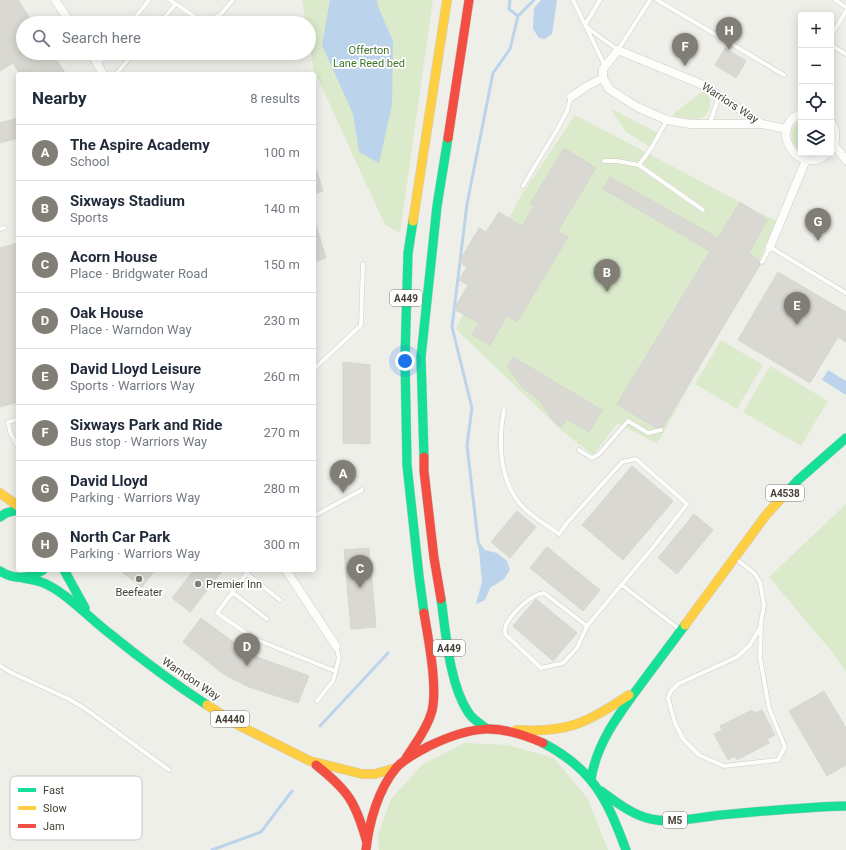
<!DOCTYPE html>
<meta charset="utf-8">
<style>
:root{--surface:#fff;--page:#f6f6f7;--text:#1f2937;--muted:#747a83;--line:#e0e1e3;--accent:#807e75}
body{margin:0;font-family:Roboto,sans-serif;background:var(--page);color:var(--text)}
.controls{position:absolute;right:12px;top:12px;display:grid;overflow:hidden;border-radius:4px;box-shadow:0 2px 10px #0003}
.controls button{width:36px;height:36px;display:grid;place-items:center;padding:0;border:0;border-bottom:1px solid var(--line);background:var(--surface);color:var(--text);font:20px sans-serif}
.you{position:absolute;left:405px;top:361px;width:14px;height:14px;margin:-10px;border:3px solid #fff;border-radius:50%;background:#1a73e8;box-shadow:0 0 0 6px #1a73e833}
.badge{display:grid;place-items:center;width:26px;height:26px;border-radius:50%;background:var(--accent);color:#fff;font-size:13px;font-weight:700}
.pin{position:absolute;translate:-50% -33px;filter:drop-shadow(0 1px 2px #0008)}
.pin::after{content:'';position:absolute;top:21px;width:14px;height:12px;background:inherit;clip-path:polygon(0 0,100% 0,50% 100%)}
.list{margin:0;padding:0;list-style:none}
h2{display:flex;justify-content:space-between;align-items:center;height:52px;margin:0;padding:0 16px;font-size:17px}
h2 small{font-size:13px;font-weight:400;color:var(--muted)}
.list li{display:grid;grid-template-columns:26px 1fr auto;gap:12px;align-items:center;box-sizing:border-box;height:56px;padding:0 16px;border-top:1px solid var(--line)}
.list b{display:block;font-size:15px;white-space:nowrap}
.list p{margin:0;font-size:13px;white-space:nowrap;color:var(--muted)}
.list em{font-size:13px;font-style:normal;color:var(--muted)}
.icon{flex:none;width:22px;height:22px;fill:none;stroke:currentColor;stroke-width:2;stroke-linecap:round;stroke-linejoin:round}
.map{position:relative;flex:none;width:846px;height:850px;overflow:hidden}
.search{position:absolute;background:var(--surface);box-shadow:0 2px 10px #0003;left:16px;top:16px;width:300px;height:44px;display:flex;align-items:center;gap:10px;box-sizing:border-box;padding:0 14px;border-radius:22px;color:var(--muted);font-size:15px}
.panel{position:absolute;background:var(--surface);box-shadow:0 2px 10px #0003;left:16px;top:72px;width:300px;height:500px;border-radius:4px}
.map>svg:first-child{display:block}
.green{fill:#daeacb}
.water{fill:#bbd4ec}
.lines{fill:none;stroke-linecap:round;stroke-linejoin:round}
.stream{stroke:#bbd4ec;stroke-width:3}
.building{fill:#d9d8d2;stroke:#d7d6d0}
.lane-casing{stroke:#cdcdc7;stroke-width:5}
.street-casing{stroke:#cdcdc7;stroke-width:9}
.fast-casing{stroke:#ceccc1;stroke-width:10}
.slow-casing{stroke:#ceccc1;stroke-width:10}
.jam-casing{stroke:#ceccc1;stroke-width:10}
.lane{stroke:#fdfdfc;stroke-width:4}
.street{stroke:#fdfdfc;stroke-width:8}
.fast{stroke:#16e098;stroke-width:9}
.slow{stroke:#ffcf43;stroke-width:9}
.jam{stroke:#f24e42;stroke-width:9}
.poi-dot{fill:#807e75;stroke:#fff;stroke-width:1.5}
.labels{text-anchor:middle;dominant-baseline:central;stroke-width:3.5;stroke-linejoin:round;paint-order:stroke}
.shield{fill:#fff;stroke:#7d7a72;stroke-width:1}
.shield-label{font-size:10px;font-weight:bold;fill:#454136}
.park-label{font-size:11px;fill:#3f742c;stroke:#fff}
.street-label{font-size:11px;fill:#454136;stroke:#fff}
.poi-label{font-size:11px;fill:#454136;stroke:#fff;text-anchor:start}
.key{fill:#fff;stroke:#c7c6c3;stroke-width:1}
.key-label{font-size:11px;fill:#454136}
</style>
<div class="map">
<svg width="846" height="850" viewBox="0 0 846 850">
<rect width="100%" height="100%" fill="#efefea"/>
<path class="green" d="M302 0H433L400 233 385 225 313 68 309 42V23H306Z
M702 92H706C714 102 711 117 697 119 690 119 681 117 674 116L675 112Z
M610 108 658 133 649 146 626 132Z
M575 115 776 221 762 255 657 444 618 423 593 455 562 431 456 329 517 202Z
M801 119V151C789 143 789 127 801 119Z
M721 340 763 365 737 409 695 384Z
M770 366 828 401 801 446 743 412Z
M846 504V672L833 653 769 577Z
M464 743 508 745 554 758 588 799 608 850H379L378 835 391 799 422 765Z"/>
<path class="water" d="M330 0H377V4L393 41 392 105 379 163 359 152 353 114 322 45Z
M541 0H557L552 34 545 39 539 38 533 29 534 8Z
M828 370 846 381V395L822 380Z
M478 541 485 550 497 553 507 561 510 570 504 579 490 588 485 600 476 604 482 582Z"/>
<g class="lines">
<path class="stream" d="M510 0 509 9 518 16
M479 545 478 541 467 445 472 408 452 327 467 204 493 73 510 49 518 16 534 0
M320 726 388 653
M212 850 261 832 292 791"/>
</g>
<path class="building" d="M0 0H18L33 23H23V53H52L66 74H20L13 63 0 71Z
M725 48 746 61 736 78 715 65Z
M18 118V138L0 143V123Z
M564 148 596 168 558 231 568 237 517 322 507 316 490 345 472 335 479 323 454 309 468 285 459 280 467 267 459 262 479 228 486 232 499 212 522 226 534 206 530 204Z
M314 169H316L323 191 314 194Z
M610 177 718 238 740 202 767 220 749 253 759 260V262L760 265 663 427 656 428 617 404 710 251 603 189Z
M316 225 326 258 314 262V226Z
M18 243V402L0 407V248Z
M778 272 846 312V342L838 337 810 383 738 340Z
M513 357 602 410 589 432 567 419 562 427 554 422 539 400 522 387 507 366Z
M343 362 370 365V444L343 443Z
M632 466 673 501 623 560 582 525Z
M517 511 536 527 510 558 491 542Z
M694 514 713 530 677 574 658 558Z
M547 547 600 590 583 611 530 568Z
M369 548 376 627 351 629 344 550Z
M119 570H155L142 587Z
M194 570H223L190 612 172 598Z
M536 599 577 633 553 661 513 626Z
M201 618 244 650 257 657 309 676 298 703 249 687 225 675 183 642Z
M824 691 846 728V765L827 776 789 711Z
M752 710 754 713 762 710 775 735 767 739 769 743 737 760 735 756 728 760 714 734 722 730 720 726Z"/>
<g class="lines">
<g class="lane-casing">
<path id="lane" d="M170 0 204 23
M573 0 605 66
M657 0 784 75
M835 0 846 7
M131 23 149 0
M160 23 175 5
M205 23 221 14 233 0
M585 25 593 32 618 50 650 0
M585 25 600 0
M831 36 846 11
M831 45 846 54
M98 65 107 53
M116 74 134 53
M710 123 719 96
M604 161H617L639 165 652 147 667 120
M639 165 703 210
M523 186 558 128 567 111 571 97
M0 229 4 228
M762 262 770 247 846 293
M314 369 361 325 363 264
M504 410C498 442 499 481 522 506 532 517 547 525 559 534L567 523 622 462 636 459 687 504 655 545 587 626 577 648 563 663 541 668 505 634C505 631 505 627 506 625 512 613 531 594 544 593L587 626
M18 419 8 422 10 432 18 447
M579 450 592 458 599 454 628 421 648 433 661 430
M314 516 362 490
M736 559 754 573 760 582 764 605 761 621 760 658 769 708 785 747 778 760 724 766 699 755 683 739 675 723 668 698 671 691 678 684 737 657 750 645 761 626
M249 570 217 613 255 639 335 671
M246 573 280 600
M622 585 679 629
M232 592 267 619
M0 666 12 673 69 699 87 710 169 770
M317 701 333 681 339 658 336 646"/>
</g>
<g class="street-casing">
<path id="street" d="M55 0 71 23
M91 53 103 74
M571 97 587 86 603 78
M801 113C766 129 800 179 828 153
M831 121C837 131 837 140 831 150
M762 124 703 85 618 50 603 69V78L609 89 637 107 667 120 690 124H762L787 129
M834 145 846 160
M770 247 806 160
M286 570 336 646"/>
</g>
<g class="fast-casing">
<path id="fast" d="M413 221 408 253 405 358 407 465 419 576 424 613
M424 457 421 357 437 206 448 138
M787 492 797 481 846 438
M0 517 6 513 18 510
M64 570 85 608
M0 571C14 580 29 579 43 570
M23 578C29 579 35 580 41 582 64 590 89 618 109 633 141 659 173 683 207 705
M441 599C446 633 449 683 468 712 472 719 479 723 486 728
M543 743C593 769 607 799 626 850
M591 779C597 742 619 714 641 684 655 665 670 645 685 625
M601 791C616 802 632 815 651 819 674 824 698 817 721 815 763 811 804 807 846 806"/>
</g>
<g class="slow-casing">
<path id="slow" d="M413 221 447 0
M0 493 18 506
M685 625 766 515 787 492
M207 705 240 726 310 761 362 774H375L396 768
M516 730C569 733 586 723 629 695"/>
</g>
<g class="jam-casing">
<path id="jam" d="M448 138 469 0
M424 457V471L434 558 441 599
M405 760C414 745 426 731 431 714 439 692 428 637 424 613
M316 765C349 791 356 803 367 843
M366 850C369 822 378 790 396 768 405 758 418 752 429 746 473 725 498 723 543 743"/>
</g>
<use href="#lane" class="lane"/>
<use href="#street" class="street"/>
<use href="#fast" class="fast"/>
<use href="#slow" class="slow"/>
<use href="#jam" class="jam"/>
</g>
<g class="poi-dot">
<circle cx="139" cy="579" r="4"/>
<circle cx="198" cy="584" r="4"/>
</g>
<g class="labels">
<g class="shield">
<rect x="390" y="290" width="32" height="16" rx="3"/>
<rect x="766" y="485" width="38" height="16" rx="3"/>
<rect x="433" y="640" width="32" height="16" rx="3"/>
<rect x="211" y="711" width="38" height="16" rx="3"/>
<rect x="663" y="812" width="24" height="16" rx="3"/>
</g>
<g class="shield-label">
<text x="406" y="298">A449</text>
<text x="785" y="493">A4538</text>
<text x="449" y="648">A449</text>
<text x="230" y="719">A4440</text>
<text x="675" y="820">M5</text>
</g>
<g class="park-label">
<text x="369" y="50">Offerton<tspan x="369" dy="13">Lane Reed bed</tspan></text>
</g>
<g class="street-label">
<text transform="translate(730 103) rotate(33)">Warriors Way</text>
<text transform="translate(191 679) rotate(34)">Warndon Way</text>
</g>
<g class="poi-label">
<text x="206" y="584">Premier Inn</text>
<text x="139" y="592" text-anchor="middle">Beefeater</text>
</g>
</g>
<rect x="10" y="776" width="132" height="64" rx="6" class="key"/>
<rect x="18" y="788" width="18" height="4" fill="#16e098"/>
<rect x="18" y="806" width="18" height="4" fill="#ffcf43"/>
<rect x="18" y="824" width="18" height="4" fill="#f24e42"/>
<g class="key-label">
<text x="43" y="794">Fast</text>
<text x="43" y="812">Slow</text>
<text x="43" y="830">Jam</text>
</g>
</svg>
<div class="controls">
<button>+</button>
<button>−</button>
<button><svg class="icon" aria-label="locate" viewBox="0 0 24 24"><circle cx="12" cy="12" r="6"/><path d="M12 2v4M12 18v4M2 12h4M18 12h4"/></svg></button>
<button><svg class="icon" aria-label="layers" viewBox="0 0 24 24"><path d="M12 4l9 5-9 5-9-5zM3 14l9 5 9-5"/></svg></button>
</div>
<div class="you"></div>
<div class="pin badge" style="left:343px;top:493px">A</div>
<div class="pin badge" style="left:607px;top:292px">B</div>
<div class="pin badge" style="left:360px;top:588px">C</div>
<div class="pin badge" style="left:247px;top:666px">D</div>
<div class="pin badge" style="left:797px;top:325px">E</div>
<div class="pin badge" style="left:685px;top:66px">F</div>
<div class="pin badge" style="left:818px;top:241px">G</div>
<div class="pin badge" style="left:729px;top:50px">H</div>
<div class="search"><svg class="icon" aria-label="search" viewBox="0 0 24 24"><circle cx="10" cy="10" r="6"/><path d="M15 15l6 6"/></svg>Search here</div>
<section class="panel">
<h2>Nearby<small>8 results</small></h2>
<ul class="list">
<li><span class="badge">A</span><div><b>The Aspire Academy</b><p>School</p></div><em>100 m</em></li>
<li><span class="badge">B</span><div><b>Sixways Stadium</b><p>Sports</p></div><em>140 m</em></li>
<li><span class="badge">C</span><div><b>Acorn House</b><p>Place · Bridgwater Road</p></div><em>150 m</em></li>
<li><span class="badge">D</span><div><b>Oak House</b><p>Place · Warndon Way</p></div><em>230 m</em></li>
<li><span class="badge">E</span><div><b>David Lloyd Leisure</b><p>Sports · Warriors Way</p></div><em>260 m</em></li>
<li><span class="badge">F</span><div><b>Sixways Park and Ride</b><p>Bus stop · Warriors Way</p></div><em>270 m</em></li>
<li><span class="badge">G</span><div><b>David Lloyd</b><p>Parking · Warriors Way</p></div><em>280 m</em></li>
<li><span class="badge">H</span><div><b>North Car Park</b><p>Parking · Warriors Way</p></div><em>300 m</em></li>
</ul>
</section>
</div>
